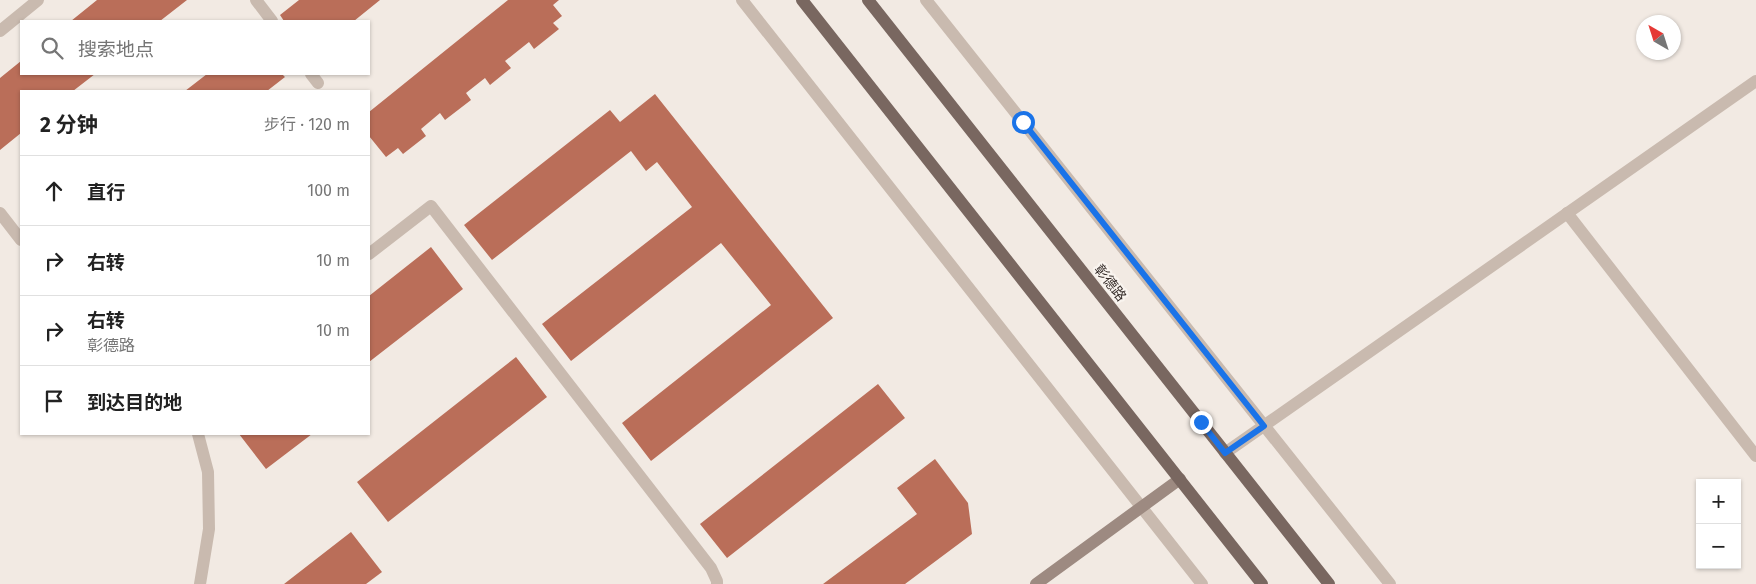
<!DOCTYPE html>
<html lang="zh">
<meta charset="utf-8">
<style>
:root{--surface:#fff;--page:#f6f6f6;--text:#222;--muted:#767676;--line:#e0e0e0}
body{margin:0;font-family:"Fira Sans","Noto Sans SC",sans-serif;background:var(--page);color:var(--text)}
.controls{position:absolute;right:15px;bottom:15px;display:grid;overflow:hidden;border-radius:0px;box-shadow:0 1px 4px #0004}
.controls button{width:45px;height:45px;display:grid;place-items:center;padding:0;border:0;border-bottom:1px solid var(--line);background:var(--surface);color:var(--text);font:25px sans-serif}
.compass{position:absolute;left:1636px;top:15px;width:45px;height:45px;border-radius:50%;background:var(--surface);box-shadow:0 1px 4px #0004;rotate:321deg}
.stop{position:absolute;width:15px;height:15px;margin:-11px;border:4px solid #1a73e8;border-radius:50%;background:#fff}
.stop.end{background:#1a73e8;border-color:#fff;box-shadow:0 1px 5px #0008}
.list{margin:0;padding:0;list-style:none}
h2{display:flex;justify-content:space-between;align-items:center;height:65px;margin:0;padding:0 20px;font-size:21px}
h2 small{font-size:16px;font-weight:400;color:var(--muted)}
.list li{display:grid;grid-template-columns:32px 1fr auto;gap:15px;align-items:center;box-sizing:border-box;height:70px;padding:0 20px;border-top:1px solid var(--line)}
.list b{display:block;font-size:19px;white-space:nowrap}
.list p{margin:0;font-size:16px;white-space:nowrap;color:var(--muted)}
.list em{font-size:16px;font-style:normal;color:var(--muted)}
.icon{flex:none;width:28px;height:28px;fill:none;stroke:currentColor;stroke-width:2;stroke-linecap:round;stroke-linejoin:round}
.map{position:relative;flex:none;width:1756px;height:584px;overflow:hidden}
.search{position:absolute;background:var(--surface);box-shadow:0 1px 4px #0004;left:20px;top:20px;width:350px;height:55px;display:flex;align-items:center;gap:12px;box-sizing:border-box;padding:0 18px;border-radius:0px;color:var(--muted);font-size:19px}
.panel{position:absolute;background:var(--surface);box-shadow:0 1px 4px #0004;left:20px;top:90px;width:350px;height:345px;border-radius:0px}
.map>svg:first-child{display:block}
.building{fill:#ba6e59}
.lines{fill:none;stroke-linecap:round;stroke-linejoin:round}
.lane{stroke:#c9baaf;stroke-width:12}
.street{stroke:#c9baaf;stroke-width:12}
.secondary{stroke:#9d8a81;stroke-width:12}
.primary{stroke:#796760;stroke-width:12}
.route{stroke:#1a73e8;stroke-width:6}
.labels{text-anchor:middle;dominant-baseline:central;stroke-width:4.5;stroke-linejoin:round;paint-order:stroke}
.street-label{font-size:14px;fill:#39302d;stroke:#f9f4ef}
</style>
<div class="map">
<svg width="1756" height="584" viewBox="0 0 1756 584">
<rect width="100%" height="100%" fill="#f2eae3"/>
<path class="building" d="M97 0H187L160 21H71Z
M299 0H380L354 21H284L280 15Z
M508 0H559L553 5 562 16 553 23 559 29 534 49 529 42 505 61 511 68 490 85 485 78 466 93 471 100 445 120 440 113 421 129 426 136 403 154 398 148 386 157 369 136V112Z
M21 61V74H95L73 91H21V133L0 150V78Z
M207 74H282L285 77 267 91H185Z
M655 94 833 318 651 461 622 423 771 305 721 243 571 361 542 324 692 207 657 162 646 171 631 151 492 260 464 225 610 110 620 122Z
M431 247 463 289 369 362V296Z
M516 357 547 397 388 522 357 482Z
M878 384 905 418 727 558 700 524Z
M239 434H312L266 469Z
M935 459 968 503 972 534 905 584H823L917 514 897 488Z
M351 532 382 572 366 584H284Z"/>
<g class="lines">
<path class="lane" d="M256 0 272 21
M0 31 38 0
M311 74 318 83
M0 213 21 240
M1567 213 1756 456
M369 254 431 206 711 568 717 581V584
M198 434 208 472 209 529 200 584"/>
<path class="street" d="M742 0 1202 584
M926 0 1390 584
M1225 453 1756 81"/>
<path class="secondary" d="M1036 584 1180 479"/>
<path class="primary" d="M802 0 1262 584
M868 0 1329 584"/>
</g>
<g class="lines">
<path class="route" d="M1023 122 1264 426 1225 453 1201 422"/>
</g>
<g class="labels">
<g class="street-label">
<text transform="translate(1110 283) rotate(52)">彰德路</text>
</g>
</g>
</svg>
<div class="controls">
<button>+</button>
<button>−</button>
</div>
<svg class="compass" viewBox="-18 -18 36 36"><path d="M0-13l5 13h-10z" fill="#e53935"/><path d="M0 13l5-13h-10z" fill="#767676"/></svg>
<div class="stop" style="left:1023px;top:122px"></div>
<div class="stop end" style="left:1201px;top:422px"></div>
<div class="search"><svg class="icon" aria-label="search" viewBox="0 0 24 24"><circle cx="10" cy="10" r="6"/><path d="M15 15l6 6"/></svg>搜索地点</div>
<section class="panel">
<h2>2 分钟<small>步行 · 120 m</small></h2>
<ul class="list">
<li><svg class="icon" aria-label="ahead" viewBox="0 0 24 24"><path d="M12 20V5M6 11l6-6 6 6"/></svg><div><b>直行</b></div><em>100 m</em></li>
<li><svg class="icon" aria-label="right" viewBox="0 0 24 24"><path d="M7 20v-9h11M14 6l5 5-5 5"/></svg><div><b>右转</b></div><em>10 m</em></li>
<li><svg class="icon" aria-label="right" viewBox="0 0 24 24"><path d="M7 20v-9h11M14 6l5 5-5 5"/></svg><div><b>右转</b><p>彰德路</p></div><em>10 m</em></li>
<li><svg class="icon" aria-label="arrive" viewBox="0 0 24 24"><path d="M6 21V4h12l-3 4 3 4H6"/></svg><div><b>到达目的地</b></div></li>
</ul>
</section>
</div>
